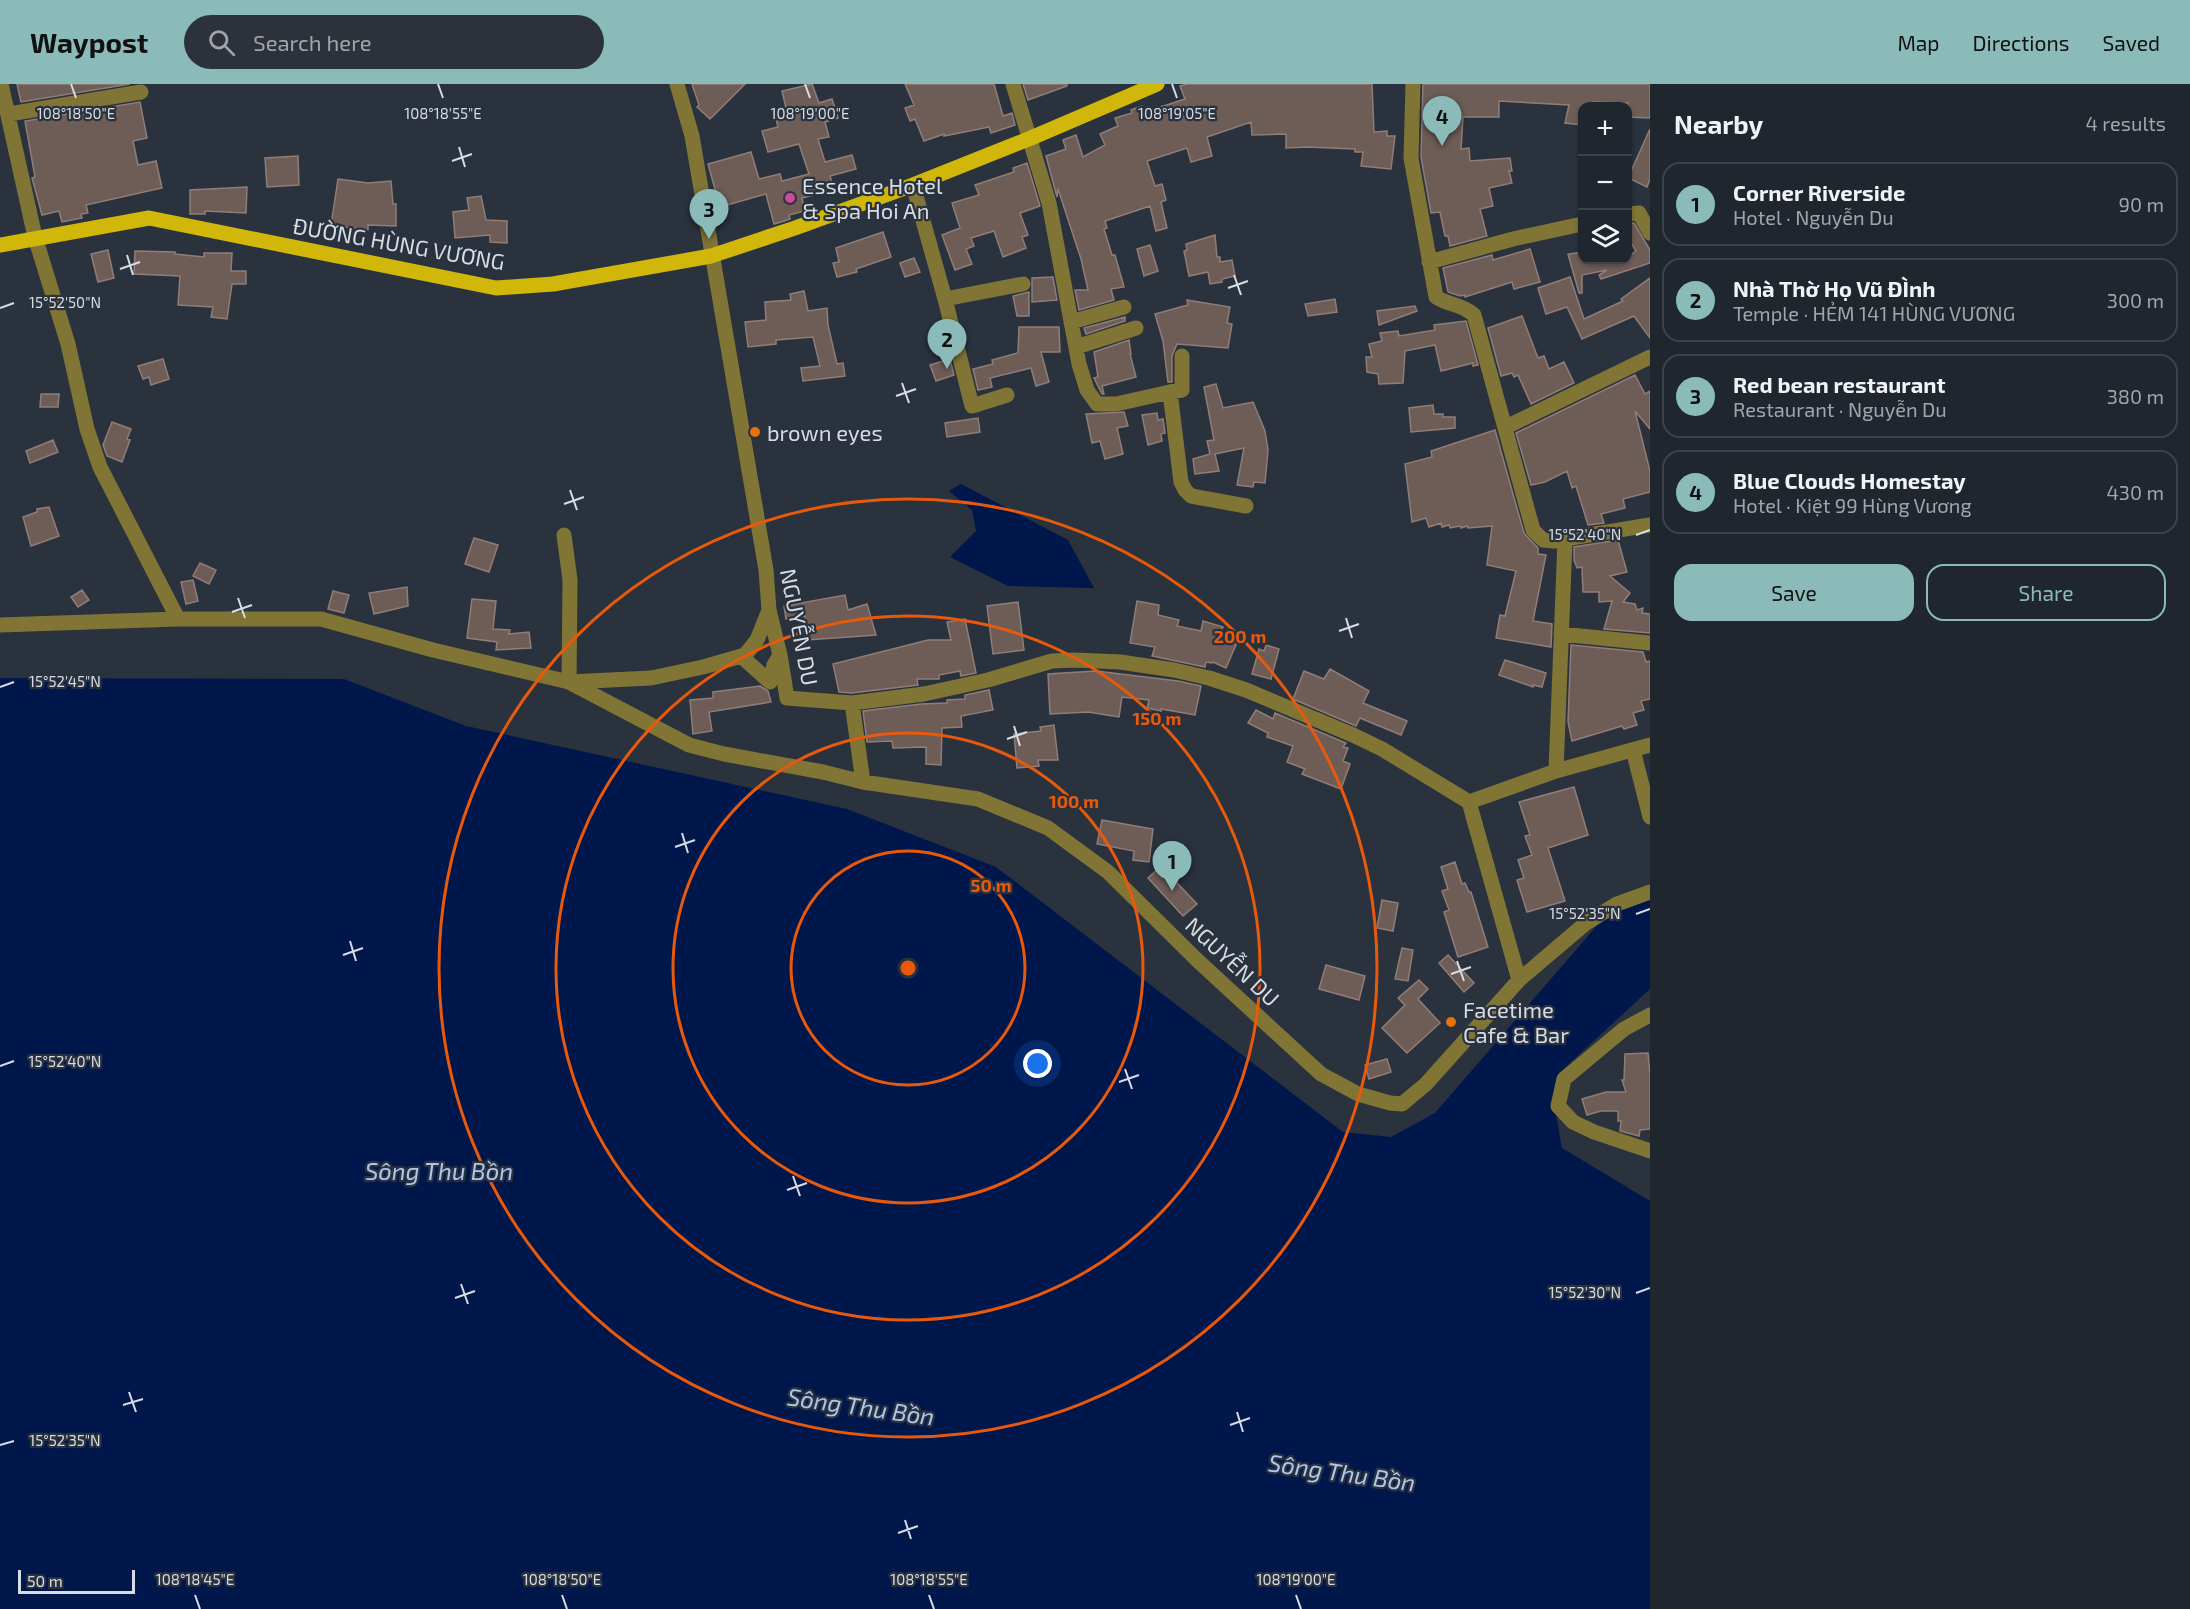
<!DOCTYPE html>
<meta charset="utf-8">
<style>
:root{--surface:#20262e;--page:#2d323a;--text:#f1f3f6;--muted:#a2a5aa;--line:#3d434a;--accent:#8bbbb9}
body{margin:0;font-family:"Exo 2",sans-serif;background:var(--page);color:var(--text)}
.controls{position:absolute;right:18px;top:18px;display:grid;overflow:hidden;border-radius:12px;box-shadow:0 2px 4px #0004}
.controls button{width:54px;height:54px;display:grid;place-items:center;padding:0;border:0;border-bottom:2px solid var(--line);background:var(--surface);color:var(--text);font:30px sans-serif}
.scale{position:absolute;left:18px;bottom:15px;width:117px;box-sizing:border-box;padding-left:6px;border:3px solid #d7dce4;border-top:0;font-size:16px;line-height:21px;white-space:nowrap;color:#d7dce4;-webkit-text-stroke:4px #2a323e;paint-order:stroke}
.you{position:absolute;left:1038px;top:980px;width:21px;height:21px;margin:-15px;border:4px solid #fff;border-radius:50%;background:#1a73e8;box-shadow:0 0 0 9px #1a73e833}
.badge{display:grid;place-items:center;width:39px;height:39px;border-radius:50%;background:var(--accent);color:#111;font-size:20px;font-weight:700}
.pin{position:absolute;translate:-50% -50px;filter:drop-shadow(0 2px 3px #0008)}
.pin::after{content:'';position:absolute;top:32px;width:21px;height:18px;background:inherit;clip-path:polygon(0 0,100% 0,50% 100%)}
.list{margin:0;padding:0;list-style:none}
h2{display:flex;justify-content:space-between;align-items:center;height:78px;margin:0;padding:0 24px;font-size:26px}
h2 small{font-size:20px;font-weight:400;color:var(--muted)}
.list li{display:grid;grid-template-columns:39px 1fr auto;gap:18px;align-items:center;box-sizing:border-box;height:84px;margin:0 12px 12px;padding:0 12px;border:2px solid var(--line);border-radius:18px}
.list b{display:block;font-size:22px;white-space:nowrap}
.list p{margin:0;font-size:20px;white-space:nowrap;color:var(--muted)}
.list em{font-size:20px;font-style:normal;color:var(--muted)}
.actions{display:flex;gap:12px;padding:18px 24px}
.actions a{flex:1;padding:14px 0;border:2px solid var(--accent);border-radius:18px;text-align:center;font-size:21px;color:var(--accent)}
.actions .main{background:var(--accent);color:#111}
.icon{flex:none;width:33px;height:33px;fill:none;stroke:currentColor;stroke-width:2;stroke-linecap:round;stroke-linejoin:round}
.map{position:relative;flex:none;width:1650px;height:1525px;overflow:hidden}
header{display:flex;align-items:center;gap:36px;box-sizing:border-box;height:84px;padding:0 30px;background:var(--accent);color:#111}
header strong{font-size:28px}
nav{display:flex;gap:33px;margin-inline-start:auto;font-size:21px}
.search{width:420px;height:54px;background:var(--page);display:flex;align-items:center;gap:15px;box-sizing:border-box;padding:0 21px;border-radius:33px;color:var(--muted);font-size:22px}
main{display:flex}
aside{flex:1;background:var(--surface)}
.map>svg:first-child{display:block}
.water{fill:#00174c}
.building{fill:#6e5c57;stroke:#907d78;stroke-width:1.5}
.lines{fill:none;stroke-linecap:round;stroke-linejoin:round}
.minor{stroke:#817536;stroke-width:15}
.major{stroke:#d1b709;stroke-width:15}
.ticks{fill:none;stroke:#d7dce4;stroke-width:2}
.ring{fill:none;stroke:#e8590c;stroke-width:3}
.hotel-dot{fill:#d1479c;stroke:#2a323e;stroke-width:2}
.food-dot{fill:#e8710a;stroke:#2a323e;stroke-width:2}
.labels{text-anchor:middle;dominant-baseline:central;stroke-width:4.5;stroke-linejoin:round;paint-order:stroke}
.poi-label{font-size:22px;fill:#d7dce4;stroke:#2a323e;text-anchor:start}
.street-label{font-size:22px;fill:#d7dce4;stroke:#2a323e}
.water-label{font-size:24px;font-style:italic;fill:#aec6ee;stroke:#2a323e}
.ticks-label{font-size:15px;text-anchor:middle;fill:#d7dce4;stroke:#2a323e;stroke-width:4.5;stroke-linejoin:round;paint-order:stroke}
.centre{fill:#e8590c;stroke:#2a323e;stroke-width:3}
.ring-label{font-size:18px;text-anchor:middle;font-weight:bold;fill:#e8590c;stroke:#2a323e;stroke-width:4.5;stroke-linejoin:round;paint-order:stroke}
</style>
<header>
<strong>Waypost</strong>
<div class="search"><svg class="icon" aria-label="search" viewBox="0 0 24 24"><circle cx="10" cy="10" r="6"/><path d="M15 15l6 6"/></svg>Search here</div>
<nav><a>Map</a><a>Directions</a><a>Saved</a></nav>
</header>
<main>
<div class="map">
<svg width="1650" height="1525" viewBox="0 0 1650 1525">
<rect width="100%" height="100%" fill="#2a323e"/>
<path class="water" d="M961 400 1068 456 1094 504 1008 502 950 473 976 447 972 426 949 407Z
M0 594 344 595 466 642 847 725 996 783 1343 1048 1391 1053 1435 1029 1601 837 1623 821 1650 814V905L1559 989 1554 1019 1562 1064 1650 1117V1525H0Z"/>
<path class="building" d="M17 0H130L21 18Z
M692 0H745L710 35 697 23 699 21Z
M812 0 819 19 832 15 838 34 825 38 829 53 818 55 825 78 852 71 856 85 830 92 834 106 802 114 805 127 789 131 790 135 781 138 774 140 766 110 720 123 708 80 751 68 759 95 780 90 782 97 809 90 799 60 768 68 762 47 778 43 774 27 786 24 782 7Z
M905 0H994L1003 32 1012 29 1015 41 991 49 989 43 944 52V50L924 57 915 35 910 37 905 24 914 21Z
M1023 0H1067V2L1028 16Z
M1187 0H1372L1374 48 1387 47V52H1395L1391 85 1361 82 1363 68H1355V65L1307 63 1286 64V50L1252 51 1251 38 1207 53 1212 72 1191 78 1187 64 1147 77 1155 102 1162 100 1166 116 1161 118 1167 144 1156 147 1150 122 1105 137 1107 144 1104 145 1112 171H1115L1124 203 1111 205 1114 216 1079 226 1075 206H1088L1081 175 1058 105 1057 113 1046 72 1066 65 1063 56 1076 51 1083 73 1105 61 1100 50 1118 42 1115 34 1132 29 1131 26 1142 22 1145 28 1185 15 1180 2Z
M1423 0H1650V34L1628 33V19L1593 18 1592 22H1582V41L1565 39 1569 21 1499 17V33H1463L1461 65 1469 64 1470 77 1510 74 1512 87H1509L1512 99 1489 104 1493 122 1480 125 1487 152 1450 162 1448 152H1445L1440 128 1431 129 1421 73Z
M140 18 147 54 133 57 138 81 156 77 162 104 86 121 88 129 81 130 82 134 62 138 59 127 42 131 32 94 35 93 25 37Z
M1650 45V95L1647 103 1628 94Z
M298 72 299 101 267 103 265 74Z
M1027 79 1040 122 1020 129 1028 151 1022 153 1026 164 1003 173 994 147 971 154 974 162 966 165 972 180 955 186 942 151 960 144 952 119 979 111 975 101 1014 88 1013 84Z
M338 95 368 99 391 97 393 120H396V142L368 141V146L331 141Z
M247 103 246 129 205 127V130H190V106Z
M481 112 486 136 507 137V159L490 158V151L455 154 453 128 469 126 467 114Z
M1634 139 1650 166V179L1601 195 1599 191 1607 186 1582 191V209H1579L1568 170 1582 168V176H1628V173L1636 167 1628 154V140Z
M883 148 891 173 856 185 857 188 837 193 833 179 839 178 836 164Z
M1215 151 1217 173H1220V178L1232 176 1235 192 1222 195V198L1210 200 1208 188 1189 192 1184 167 1187 166 1186 160Z
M1150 161 1158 187 1144 192 1137 165Z
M1530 165 1540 198 1514 205 1512 198 1465 213V211L1460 212 1448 208 1443 184 1492 171 1493 176Z
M108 166 114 194 98 198 91 170Z
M135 167 175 168V170L204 173V169H232L231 187H246V200H232L227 235 211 233 213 223 178 221 180 192 134 190Z
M914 174 920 188 905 193 900 179Z
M1053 193 1057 216 1032 218V194Z
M1570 193 1584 235 1623 217 1621 215 1650 194V254L1634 232 1582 255 1567 223 1546 230 1538 204Z
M804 207 808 227 827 224 828 241 837 280 843 279 845 292 803 297 801 284 820 282 813 253 776 256V260L748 263 745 238 766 236 765 218 791 216 790 210Z
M1029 208V232H1017L1013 212Z
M1335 215 1337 228 1308 232 1305 220Z
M1187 216 1230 223 1227 239 1232 240 1228 264 1177 260 1172 272V298H1168L1163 257 1155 230 1188 221Z
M1415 222 1417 227 1379 241 1377 227Z
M1522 232 1538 274 1544 272 1549 285 1564 278 1574 299 1531 320 1518 291 1514 293 1512 289 1501 292 1488 244Z
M1125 233V237L1086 250 1084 244Z
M1466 237 1478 281 1473 282V279L1441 287 1435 261 1405 267 1403 299 1379 300 1378 290 1367 288 1366 273H1372L1369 260 1382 257 1380 249 1398 247 1399 252 1435 246 1434 241Z
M1019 243H1059L1060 268H1041L1049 298 1036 302 1031 284 990 294 992 303 978 306 973 285 993 280 992 276 1018 269Z
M1129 256 1131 270H1130L1136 293 1102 302 1104 310H1102L1094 294 1098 293 1094 268Z
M163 275 169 295 151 301 149 293 143 295 138 282Z
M950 275 954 291 936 297 930 281Z
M1635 291 1645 310 1650 307V345L1635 327 1650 387V408L1623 415 1625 424 1601 430 1604 439 1588 441 1576 402 1572 404 1567 387 1545 398 1531 401 1516 349Z
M1216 300 1223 324 1253 318 1265 347 1268 366 1265 399 1254 398 1253 403 1237 401 1244 364 1215 370 1219 387 1195 390 1193 375 1210 370 1207 357 1214 356 1204 303Z
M41 310H59L58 323H40Z
M1433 321 1434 330H1443V333H1455V344L1411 348 1409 324Z
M1124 328 1128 342 1117 344 1123 370 1105 375 1100 357 1092 359 1086 330Z
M1157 329 1158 336 1163 335 1165 349 1161 350 1162 357 1148 361 1142 331Z
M978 334 980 348 947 353 945 339Z
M112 338 131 345 127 355 130 356 122 378 107 372 103 361Z
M1495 346 1524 449 1538 464V470L1546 471 1533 537 1552 540 1551 563 1496 554 1500 531 1505 532 1516 487 1487 481 1492 442 1468 444 1467 442 1461 444 1460 442 1450 444 1449 441 1442 443 1441 439 1429 443 1426 434 1412 438 1405 380 1432 373 1431 367Z
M53 356 58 368 30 379 26 367Z
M49 423 59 452 31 462 23 433 37 428V425Z
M474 454 498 461 489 488 465 480Z
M1618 456 1627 488 1610 492 1630 509 1623 518 1635 520 1637 526 1643 524 1642 529 1650 530V549L1604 545 1612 517 1599 518V508H1583L1582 483 1577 484 1574 476V463Z
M200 479 216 486 209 500 193 492Z
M193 496 198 517 186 520 181 498Z
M407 503 408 522 374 530 369 509Z
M82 506 89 516 78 523 71 513Z
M333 507 349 511 344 529 328 525Z
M845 511 848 526 867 520 876 551 807 556 805 532 786 535 784 522Z
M472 515 496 517 493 545 510 546 509 550 529 548 531 564 496 566 497 558 467 554Z
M1137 517 1159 521 1158 531 1179 536 1177 542 1201 547 1203 537 1223 543 1221 548 1238 556 1226 584 1213 578 1212 579 1206 578 1205 583 1152 572 1155 563 1130 559Z
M1018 518 1024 566 993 570 987 522Z
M965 535 976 589 961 592 960 587 939 591V595H917L918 601 852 609 839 608 833 580 928 556H951L947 538Z
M1266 561 1279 565 1271 595 1252 590 1259 565 1264 567Z
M1571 561 1643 568 1646 578 1650 577V615L1641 617 1644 626 1633 629 1637 641 1624 645 1622 642 1572 657 1568 638Z
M1505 576 1546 589 1542 603 1533 601V603L1499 591Z
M1330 585 1369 607 1363 619 1407 637 1401 651 1360 634 1356 642 1293 615 1304 587 1324 595Z
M1096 587 1178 597 1201 602 1195 631 1161 625V627L1147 624 1149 616 1122 613 1119 633 1088 628 1050 630 1048 590Z
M760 602 768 607 771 618 709 628 712 647 693 650 690 616 713 614V608Z
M989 606 993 626 961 632 962 643 942 644 941 681 926 680V663L893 664 892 657 867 658 863 627 921 620 947 619V616L965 615V611Z
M1256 626 1273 635 1275 629 1346 659 1343 663 1348 664 1343 677 1350 680 1341 705 1302 690 1305 685 1287 678 1293 662 1267 653 1268 649 1248 639Z
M1054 641 1058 676H1038L1039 682 1017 684 1014 650 1041 647 1040 643Z
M1574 703 1588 751 1548 764 1565 817 1527 828 1517 796 1524 794 1518 776 1532 771 1525 752 1530 751 1519 718Z
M1102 736 1153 745 1149 778 1133 776 1134 767 1097 760Z
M1455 778 1462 800 1465 799 1469 808H1471L1488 863 1458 873 1444 828 1449 826 1442 807 1448 805 1441 783Z
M1161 782 1197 820 1183 832 1148 794Z
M1382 816 1398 819 1393 847 1377 844Z
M1402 864 1413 866 1408 897 1395 895Z
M1448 871 1474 899 1464 908 1439 879Z
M1326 881 1365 892 1359 916 1319 905Z
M1419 896 1428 905 1418 915 1440 939 1407 969 1382 944 1405 921 1398 914Z
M1648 969 1650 991V1045L1640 1046 1639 1052 1620 1047 1621 1037H1618V1027H1601L1587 1031 1582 1015 1606 1008H1626L1622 996H1624L1625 970Z
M1387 975 1391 988 1369 995 1365 981Z"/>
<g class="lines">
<path class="minor" d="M1 0 35 153 68 260 87 345 100 383 178 535
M677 0 692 52 766 486 769 526 780 571 787 614 852 619 863 698 978 715 1048 744 1108 788 1197 876 1321 990 1358 1010 1390 1019 1402 1020 1426 1000 1519 896 1586 839 1617 820 1650 808
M1013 0 1049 119 1079 280 1087 306 1097 320H1116L1170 308 1181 398 1185 406 1191 412 1246 422
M1413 0 1411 74 1436 213C1450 222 1460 219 1474 231L1533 446 1543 456 1553 457 1650 441
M9 30 141 8
M913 101 945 215 1023 200
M1628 130 1639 129 1650 149
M1429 178 1513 155 1582 140
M945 215 972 322 1007 311
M1071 238 1124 223
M1076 263 1136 244
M1170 308 1182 306V272
M1506 343 1650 273
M564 451 570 496 569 598 689 661 724 670 823 688 863 698
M0 541 178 535H321L433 566 569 598 651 594 703 583 745 571 757 556 769 526
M1561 550 1650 559
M741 572 770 598 774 581 780 571
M852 619 924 610 988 596 1052 577 1074 576 1120 578 1174 586 1209 594 1246 606 1353 651 1382 665 1469 718 1519 896
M1633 666 1650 733
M1556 687 1565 456
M1469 718 1556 687 1650 661
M1650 931 1624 945 1564 995 1558 1022 1573 1038 1594 1048 1650 1067"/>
<path class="major" d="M0 161 149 134 496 204 553 200 711 172 795 144 913 101 1031 54 1157 0"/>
</g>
<path class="ticks" d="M71 0 76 14M438 0 443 14M805 0 810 14M1172 0 1177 14M459 63 465 83M452 77 472 70M127 171 133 191M120 185 140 178M1234 191 1241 211M1228 204 1248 197M0 224 14 219M902 299 909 319M896 312 916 305M570 406 577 426M564 420 584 413M1636 451 1650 446M238 514 245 534M232 528 252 521M1346 534 1352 554M1339 547 1359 540M0 603 14 598M1014 642 1020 662M1007 655 1027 648M682 749 688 769M675 763 695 756M1636 830 1650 825M350 857 356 877M343 871 363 864M1457 877 1464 897M1451 890 1471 883M0 982 14 977M1125 985 1132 1005M1119 998 1139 991M793 1092 800 1112M787 1106 807 1099M461 1200 468 1220M1636 1209 1650 1204M455 1214 475 1207M129 1308 136 1328M123 1321 143 1315M1237 1328 1243 1348M1230 1341 1250 1334M0 1361 14 1357M905 1436 911 1455M898 1449 918 1442M195 1511 200 1525M562 1511 567 1525M929 1511 934 1525M1296 1511 1301 1525"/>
<g class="ring">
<circle cx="908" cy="884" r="117"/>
<circle cx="908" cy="884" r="235"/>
<circle cx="908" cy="884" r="352"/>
<circle cx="908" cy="884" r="469"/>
</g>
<circle class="hotel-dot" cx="790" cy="114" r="6"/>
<g class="food-dot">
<circle cx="755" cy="348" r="6"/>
<circle cx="1451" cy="938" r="6"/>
</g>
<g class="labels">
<g class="poi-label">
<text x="802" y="101">Essence Hotel<tspan x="802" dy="25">&amp; Spa Hoi An</tspan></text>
<text x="767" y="348">brown eyes</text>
<text x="1463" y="925">Facetime<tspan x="1463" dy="25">Cafe &amp; Bar</tspan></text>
</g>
<g class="street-label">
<text transform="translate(399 159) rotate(10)">ĐƯỜNG HÙNG VƯƠNG</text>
<text transform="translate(800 543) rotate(79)">NGUYỄN DU</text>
<text transform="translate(1233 877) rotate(43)">NGUYỄN DU</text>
</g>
<g class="water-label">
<text x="439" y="1086">Sông Thu Bồn</text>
<text transform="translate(861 1322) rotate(8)">Sông Thu Bồn</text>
<text transform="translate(1342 1388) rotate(8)">Sông Thu Bồn</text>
</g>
</g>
<g class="ticks-label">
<text x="76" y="35">108°18'50"E</text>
<text x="443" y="35">108°18'55"E</text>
<text x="810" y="35">108°19'00"E</text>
<text x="1177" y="35">108°19'05"E</text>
<text x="65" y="224">15°52'50"N</text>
<text x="1585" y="456">15°52'40"N</text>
<text x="65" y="603">15°52'45"N</text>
<text x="1585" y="835">15°52'35"N</text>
<text x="65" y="983">15°52'40"N</text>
<text x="1585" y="1214">15°52'30"N</text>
<text x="65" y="1362">15°52'35"N</text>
<text x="195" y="1501">108°18'45"E</text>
<text x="562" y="1501">108°18'50"E</text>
<text x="929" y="1501">108°18'55"E</text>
<text x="1296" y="1501">108°19'00"E</text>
</g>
<circle cx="908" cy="884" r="9" class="centre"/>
<g class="ring-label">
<text x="1240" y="559">200 m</text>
<text x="1157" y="641">150 m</text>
<text x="1074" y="724">100 m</text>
<text x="991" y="808">50 m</text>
</g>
</svg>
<div class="controls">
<button>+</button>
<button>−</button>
<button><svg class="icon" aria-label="layers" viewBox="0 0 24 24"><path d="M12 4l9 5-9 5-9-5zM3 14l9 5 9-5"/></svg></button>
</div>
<div class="scale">50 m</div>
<div class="you"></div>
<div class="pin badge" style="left:1172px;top:807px">1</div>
<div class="pin badge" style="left:947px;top:285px">2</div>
<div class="pin badge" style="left:709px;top:155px">3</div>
<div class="pin badge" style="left:1442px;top:62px">4</div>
</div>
<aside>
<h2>Nearby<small>4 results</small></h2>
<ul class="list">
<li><span class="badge">1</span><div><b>Corner Riverside</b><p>Hotel · Nguyễn Du</p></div><em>90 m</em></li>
<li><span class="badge">2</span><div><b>Nhà Thờ Họ Vũ ĐÌnh</b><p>Temple · HẺM 141 HÙNG VƯƠNG</p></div><em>300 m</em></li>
<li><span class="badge">3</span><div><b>Red bean restaurant</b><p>Restaurant · Nguyễn Du</p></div><em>380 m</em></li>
<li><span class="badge">4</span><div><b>Blue Clouds Homestay</b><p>Hotel · Kiệt 99 Hùng Vương</p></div><em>430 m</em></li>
</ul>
<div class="actions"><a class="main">Save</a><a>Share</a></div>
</aside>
</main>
